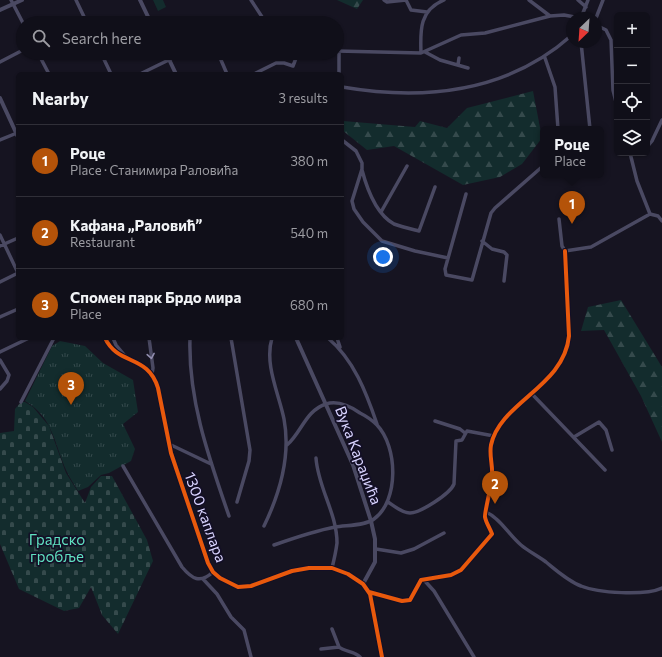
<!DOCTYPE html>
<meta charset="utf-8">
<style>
:root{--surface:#100f19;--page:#191822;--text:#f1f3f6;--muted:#9c9ca2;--line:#302f38;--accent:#b45309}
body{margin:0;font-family:Commissioner,sans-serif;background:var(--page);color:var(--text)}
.controls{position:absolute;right:12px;top:12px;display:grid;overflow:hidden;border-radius:6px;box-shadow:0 1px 3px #0004}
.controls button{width:36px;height:36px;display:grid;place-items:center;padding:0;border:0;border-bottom:1px solid var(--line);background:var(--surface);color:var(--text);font:20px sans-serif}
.compass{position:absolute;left:566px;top:12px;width:36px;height:36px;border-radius:50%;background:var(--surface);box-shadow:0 1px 3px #0004;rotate:205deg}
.you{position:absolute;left:383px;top:257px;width:14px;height:14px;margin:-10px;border:3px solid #fff;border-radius:50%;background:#1a73e8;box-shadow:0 0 0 6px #1a73e833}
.badge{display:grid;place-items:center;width:26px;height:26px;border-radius:50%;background:var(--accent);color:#fff;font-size:13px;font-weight:700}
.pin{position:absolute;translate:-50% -33px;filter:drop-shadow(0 1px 2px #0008)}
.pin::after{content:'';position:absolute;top:21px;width:14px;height:12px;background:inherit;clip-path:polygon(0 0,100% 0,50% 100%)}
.popup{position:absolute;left:540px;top:126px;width:64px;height:52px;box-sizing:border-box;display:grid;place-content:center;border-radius:6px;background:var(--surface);filter:drop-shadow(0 1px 3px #0005);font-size:13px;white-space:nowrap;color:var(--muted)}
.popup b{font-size:15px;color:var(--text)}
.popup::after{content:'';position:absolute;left:50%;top:100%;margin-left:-8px;border:8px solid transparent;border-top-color:var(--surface)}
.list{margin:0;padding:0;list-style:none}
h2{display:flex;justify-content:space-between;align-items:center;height:52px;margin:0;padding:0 16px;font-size:17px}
h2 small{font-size:13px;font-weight:400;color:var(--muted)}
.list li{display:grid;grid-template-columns:26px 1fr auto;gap:12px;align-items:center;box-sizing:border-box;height:72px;padding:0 16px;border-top:1px solid var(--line)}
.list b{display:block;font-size:15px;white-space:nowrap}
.list p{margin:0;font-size:13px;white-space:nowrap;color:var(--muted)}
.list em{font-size:13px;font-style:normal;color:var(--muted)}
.icon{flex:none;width:22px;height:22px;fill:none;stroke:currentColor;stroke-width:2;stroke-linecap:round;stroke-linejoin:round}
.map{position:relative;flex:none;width:662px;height:657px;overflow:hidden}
.search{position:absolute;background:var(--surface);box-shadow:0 1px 3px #0004;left:16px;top:16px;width:328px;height:44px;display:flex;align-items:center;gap:10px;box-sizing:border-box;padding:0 14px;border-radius:22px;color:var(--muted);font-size:15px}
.panel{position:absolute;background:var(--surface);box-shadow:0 1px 3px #0004;left:16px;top:72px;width:328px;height:268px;border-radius:6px}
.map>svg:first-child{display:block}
.green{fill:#132c2d}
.forest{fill:url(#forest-firs)}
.cemetery{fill:url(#cemetery-stones)}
.park{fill:url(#park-tufts)}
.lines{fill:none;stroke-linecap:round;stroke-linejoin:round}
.minor{stroke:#4a4962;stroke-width:3.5}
.tertiary{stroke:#4a4962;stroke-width:4}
.cycleway-casing{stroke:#130f26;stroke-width:6}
.cycleway{stroke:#e8590c;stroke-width:4}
.oneway{stroke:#928eb0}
.labels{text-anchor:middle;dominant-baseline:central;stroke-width:3.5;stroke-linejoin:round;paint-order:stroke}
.street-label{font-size:15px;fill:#d9d4ff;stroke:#130f26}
.park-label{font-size:15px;fill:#5fe0c0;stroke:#130f26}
</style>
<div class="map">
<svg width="662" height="657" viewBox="0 0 662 657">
<defs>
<pattern id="forest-firs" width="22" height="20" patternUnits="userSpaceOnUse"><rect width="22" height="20" fill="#132c2d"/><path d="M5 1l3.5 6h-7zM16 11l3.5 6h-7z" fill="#354a4c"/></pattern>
<pattern id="cemetery-stones" width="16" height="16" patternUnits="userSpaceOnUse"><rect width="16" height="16" fill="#132c2d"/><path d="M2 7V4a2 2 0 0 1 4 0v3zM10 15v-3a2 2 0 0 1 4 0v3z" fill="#354a4c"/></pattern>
<pattern id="park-tufts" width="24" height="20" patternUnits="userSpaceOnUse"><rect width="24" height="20" fill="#132c2d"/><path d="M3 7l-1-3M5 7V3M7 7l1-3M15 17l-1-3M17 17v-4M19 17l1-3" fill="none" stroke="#354a4c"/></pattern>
</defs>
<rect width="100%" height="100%" fill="#161421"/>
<path class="green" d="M153 0H163L166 7 158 11Z"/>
<path class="forest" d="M337 0H363L357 9Z
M533 91 542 138 522 164 500 177 463 185 394 146 367 150 342 130 343 121 415 127 420 121 447 128 467 108Z
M621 300 662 367V442L641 396 604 330 581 331 588 307Z"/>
<path class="cemetery" d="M21 402H25L33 407 49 426 66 473 85 503 91 487 101 476H112L147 540 153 561 118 634 102 615 91 587 79 608 64 611 19 589 0 544V433L14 431 15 409Z"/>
<path class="park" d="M60 341 85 346 103 363 133 380 138 412 123 424 135 449 131 461 109 473 101 475 88 487 78 491C75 485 70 479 67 472 54 444 54 418 25 401L52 346Z"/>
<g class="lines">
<path class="minor" d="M11 0 23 23
M76 0 87 23
M251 0 266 23
M384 0 387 2 406 0 411 10 427 12
M529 0 550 16
M578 0 586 7
M581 18 588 0
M596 18 603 0
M237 23 240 22
M596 25 606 30 611 40 613 90 617 106
M581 42 590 129
M337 51 421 53 461 35 485 33 550 16 564 15 580 18
M425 52 440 60 468 68
M38 53 49 74
M101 53 111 74
M218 53 227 74
M421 53C420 29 420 10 444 0
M545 58 555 87 558 129
M0 62 23 50
M458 65 459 58
M140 74 183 53
M254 74 276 63H284L293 66 298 53
M339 74V51
M342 87C425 101 507 93 572 35
M0 140 17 133
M342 140 356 151 362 163V169L352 201 354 209 363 222 382 241 415 251 448 258
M647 147 652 141 662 120
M630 153 637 181 650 214
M362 170C367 189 376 214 394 224 402 227 411 229 419 231L435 187
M466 194 445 269 446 275 472 280 491 213 495 208 543 166
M381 212 407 166
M559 219 562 246 565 251
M0 235 18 273 0 282
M482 241 492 249 504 252 507 255 504 281
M0 246 18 238
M565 251 591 247 650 214 658 216 662 221
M0 317 18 309
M113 338 116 345 126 357
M149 338 153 368 152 374
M190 338C188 400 209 458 229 516
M231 338 250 450 249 461 237 502
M328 338C354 360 366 392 377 424
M337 338 340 347
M0 352 29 338
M0 360 9 375 7 381 0 389
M532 394 605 470
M21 402 54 338
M435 421 460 429 465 433
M574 437 599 422 606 430 612 450
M169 444 211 464
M316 458C318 488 337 513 337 543 336 551 334 560 332 568
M123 466 182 567C192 579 200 584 213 572
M388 502C394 506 402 513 410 513 420 513 450 494 454 484L456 441 462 440 467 431 494 436
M486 512C500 518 509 535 521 545 528 551 538 556 546 562 557 571 568 581 581 586 598 593 645 596 662 588
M264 526C280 493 291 456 284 419 279 394 264 364 272 338
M274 545C294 538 314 531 335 527 346 525 365 526 374 519 399 501 398 447 377 425 372 420 366 416 360 413 350 406 338 400 326 404 305 411 302 432 287 445
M376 549 401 553 414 549 444 533
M203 579 217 594 231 617 244 630 251 657
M423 579 434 591 474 657
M369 592 402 601 410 600 421 580 451 575 461 570 492 534C490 528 486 523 485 517 484 514 492 484 492 476 493 465 489 456 491 445 500 402 564 387 569 336L565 251
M332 629 339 647
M321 649 339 647C345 652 354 651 360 657"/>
<path class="tertiary" d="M140 0 151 23
M0 10 22 0
M166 53 176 74
M0 98 18 137
M105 338C118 366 148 354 158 388L171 453 208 563 213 572 220 578 238 587 251 586 292 571 309 568H332L348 574 363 584 370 594 382 657
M296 338 353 465 371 521 375 539V562L363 584"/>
<g class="cycleway-casing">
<path id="cycleway" d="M105 338C118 366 148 354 158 388L171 453 208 563 213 572 220 578 238 587 251 586 292 571 309 568H332L348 574 363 584 370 594 382 657
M369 592 402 601 410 600 421 580 451 575 461 570 492 534C490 528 486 523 485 517 484 514 492 484 492 476 493 465 489 456 491 445 500 402 564 387 569 336L565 251"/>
</g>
<use href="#cycleway" class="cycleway"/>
</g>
<defs><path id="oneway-chevron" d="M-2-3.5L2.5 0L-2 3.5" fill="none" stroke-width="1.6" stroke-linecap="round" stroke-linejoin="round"/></defs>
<use class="oneway" href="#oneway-chevron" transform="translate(151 356) rotate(80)"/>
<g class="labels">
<g class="street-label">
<text transform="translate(359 455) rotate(69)">Вука Караџића</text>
<text transform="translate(206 517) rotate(70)">1300 каплара</text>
</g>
<g class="park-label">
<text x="57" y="539">Градско<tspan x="57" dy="17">гробље</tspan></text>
</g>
</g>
</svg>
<div class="controls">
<button>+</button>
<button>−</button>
<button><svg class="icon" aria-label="locate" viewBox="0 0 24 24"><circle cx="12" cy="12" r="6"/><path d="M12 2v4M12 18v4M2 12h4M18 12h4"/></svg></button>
<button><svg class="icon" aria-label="layers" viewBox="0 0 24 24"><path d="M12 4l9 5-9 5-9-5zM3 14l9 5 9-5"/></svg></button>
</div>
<svg class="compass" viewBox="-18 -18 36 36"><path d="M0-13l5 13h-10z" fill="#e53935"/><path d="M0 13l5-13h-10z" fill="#9c9ca2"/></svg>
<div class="you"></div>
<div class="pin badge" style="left:572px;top:224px">1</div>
<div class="popup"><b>Роце</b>Place</div>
<div class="pin badge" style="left:495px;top:504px">2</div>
<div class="pin badge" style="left:71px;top:405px">3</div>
<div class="search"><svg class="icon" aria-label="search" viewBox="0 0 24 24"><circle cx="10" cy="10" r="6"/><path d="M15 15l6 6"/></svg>Search here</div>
<section class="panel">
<h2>Nearby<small>3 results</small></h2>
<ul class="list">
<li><span class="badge">1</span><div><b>Роце</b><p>Place · Станимира Раловића</p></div><em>380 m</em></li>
<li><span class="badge">2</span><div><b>Кафана „Раловић”</b><p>Restaurant</p></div><em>540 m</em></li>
<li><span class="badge">3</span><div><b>Спомен парк Брдо мира</b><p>Place</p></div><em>680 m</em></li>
</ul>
</section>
</div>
